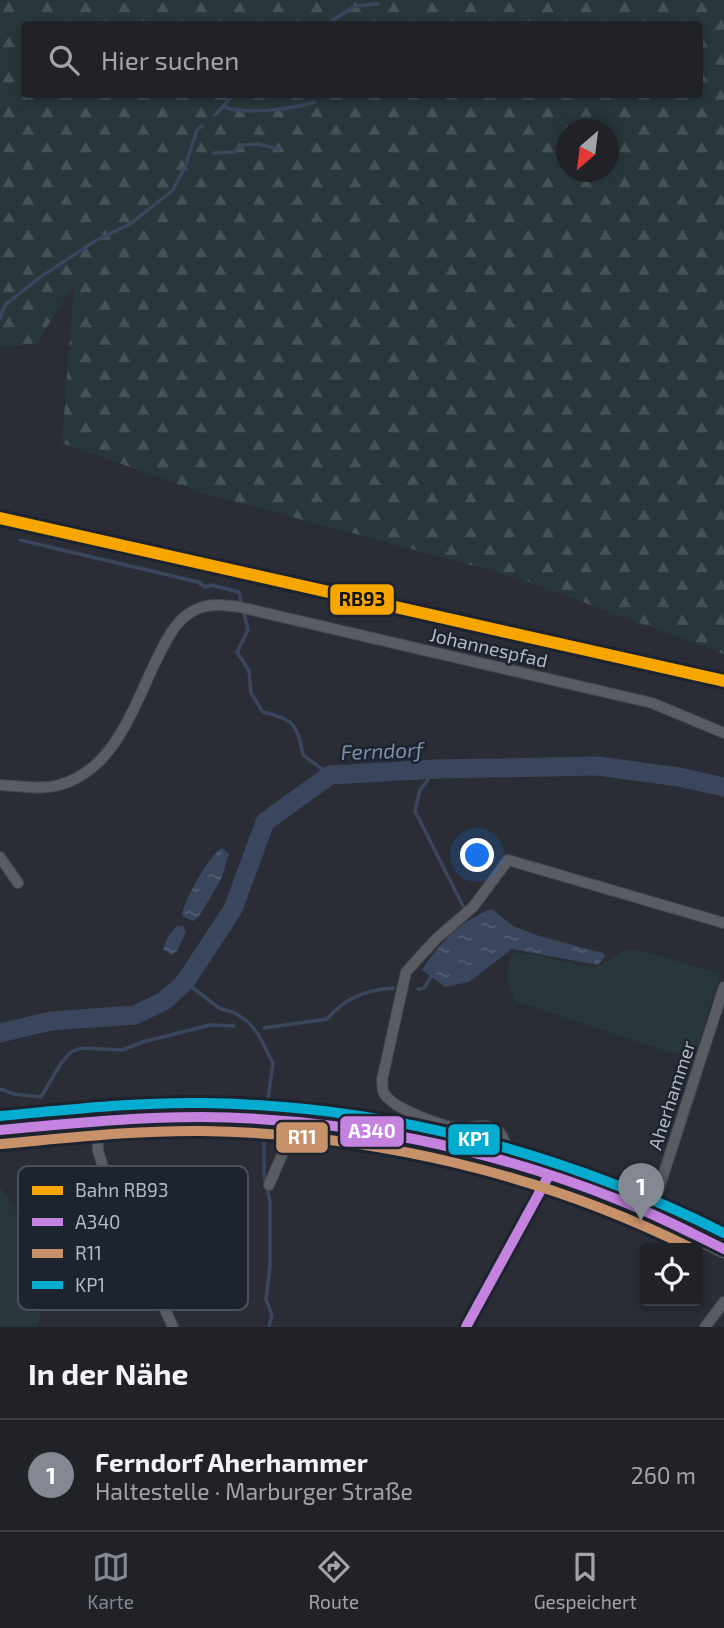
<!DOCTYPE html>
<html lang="de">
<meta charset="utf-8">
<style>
:root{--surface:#202228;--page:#2d2f34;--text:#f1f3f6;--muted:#a2a4a8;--line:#3d3f45;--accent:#848893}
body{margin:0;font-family:"Exo 2",sans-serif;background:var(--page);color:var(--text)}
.controls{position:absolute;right:21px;bottom:21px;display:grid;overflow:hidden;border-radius:7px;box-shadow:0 4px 10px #0003}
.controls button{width:63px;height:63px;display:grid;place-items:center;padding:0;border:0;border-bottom:2px solid var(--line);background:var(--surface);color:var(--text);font:35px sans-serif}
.compass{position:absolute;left:556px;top:119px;width:63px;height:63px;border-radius:50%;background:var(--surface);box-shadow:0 4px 10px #0003;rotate:208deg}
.you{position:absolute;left:478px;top:856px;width:24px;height:24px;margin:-18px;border:5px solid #fff;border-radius:50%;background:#1a73e8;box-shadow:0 0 0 10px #1a73e833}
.badge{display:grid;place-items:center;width:46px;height:46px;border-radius:50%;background:var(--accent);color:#fff;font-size:23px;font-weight:700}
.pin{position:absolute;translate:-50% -58px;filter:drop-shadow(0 2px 4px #0008)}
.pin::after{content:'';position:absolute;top:37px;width:24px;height:21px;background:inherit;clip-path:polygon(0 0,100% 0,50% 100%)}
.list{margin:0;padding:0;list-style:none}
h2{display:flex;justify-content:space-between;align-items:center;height:91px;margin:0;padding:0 28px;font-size:30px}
h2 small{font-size:23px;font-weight:400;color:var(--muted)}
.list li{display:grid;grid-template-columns:46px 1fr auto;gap:21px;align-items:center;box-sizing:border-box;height:112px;padding:0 28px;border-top:2px solid var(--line)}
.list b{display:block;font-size:26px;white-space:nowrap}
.list p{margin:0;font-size:23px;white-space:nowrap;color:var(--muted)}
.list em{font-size:23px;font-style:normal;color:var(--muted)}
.icon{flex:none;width:38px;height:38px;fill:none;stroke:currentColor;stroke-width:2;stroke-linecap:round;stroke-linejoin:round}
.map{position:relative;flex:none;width:724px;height:1327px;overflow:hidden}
.search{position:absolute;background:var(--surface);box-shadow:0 4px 10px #0003;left:21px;right:21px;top:21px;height:77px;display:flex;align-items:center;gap:18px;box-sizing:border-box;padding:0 24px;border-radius:7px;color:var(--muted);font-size:26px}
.sheet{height:203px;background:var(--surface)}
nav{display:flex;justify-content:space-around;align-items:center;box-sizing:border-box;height:98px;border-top:2px solid var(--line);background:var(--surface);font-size:19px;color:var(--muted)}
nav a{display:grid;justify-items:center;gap:4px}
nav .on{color:var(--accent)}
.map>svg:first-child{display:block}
.grass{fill:#28373b}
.forest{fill:url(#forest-firs);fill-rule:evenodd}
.water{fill:url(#water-ripples)}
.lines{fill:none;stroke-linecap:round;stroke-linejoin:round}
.stream{stroke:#3a465e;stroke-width:3.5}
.river{stroke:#3a465e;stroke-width:19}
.minor-casing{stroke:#46484e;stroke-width:12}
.primary-casing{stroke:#474a52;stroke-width:19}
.minor{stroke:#595c63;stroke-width:10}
.primary{stroke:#5b5e65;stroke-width:18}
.bus-1-casing{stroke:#1d232f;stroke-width:16}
.bus-2-casing{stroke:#1d232f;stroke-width:16}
.bus-3-casing{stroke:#1d232f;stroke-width:16}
.bus-1{stroke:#c483df;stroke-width:10}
.bus-2{stroke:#c7916a;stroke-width:10}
.bus-3{stroke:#06acd0;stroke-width:10}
.rail-1-casing{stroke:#1d232f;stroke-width:18}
.rail-1{stroke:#f7a600;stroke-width:12}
.labels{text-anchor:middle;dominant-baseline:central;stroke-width:5;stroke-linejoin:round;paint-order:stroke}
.street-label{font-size:19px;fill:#b4b9c6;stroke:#1d232f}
.water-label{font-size:21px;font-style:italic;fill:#7e8eab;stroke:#1d232f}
.key{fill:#1d232f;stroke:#4a505c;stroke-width:2}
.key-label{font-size:19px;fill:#b4b9c6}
.line-badge{stroke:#1d232f;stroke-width:2.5}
.badge-label{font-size:19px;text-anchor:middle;font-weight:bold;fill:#fff}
.pale-badge-label{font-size:19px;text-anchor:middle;font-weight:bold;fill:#111}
</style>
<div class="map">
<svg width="724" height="1327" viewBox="0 0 724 1327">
<defs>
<pattern id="forest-firs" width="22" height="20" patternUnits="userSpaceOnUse" patternTransform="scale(1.75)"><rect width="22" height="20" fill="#28373b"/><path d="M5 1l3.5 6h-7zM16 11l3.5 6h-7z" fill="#455256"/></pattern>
<pattern id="water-ripples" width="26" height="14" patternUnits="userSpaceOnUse" patternTransform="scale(1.75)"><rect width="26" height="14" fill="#3a465e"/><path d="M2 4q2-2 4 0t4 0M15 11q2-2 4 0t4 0" fill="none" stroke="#545f74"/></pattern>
</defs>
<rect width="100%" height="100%" fill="#2a2d35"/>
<path class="grass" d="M634 949 720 973 698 1045 682 1054 668 1052 515 1001C508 983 504 971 513 953H524L594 968C609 963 618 951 634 949Z
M0 1187 51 1267 37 1327H0Z"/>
<path class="forest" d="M0 0H724V654L515 577 203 493 62 443 74 284 37 343 0 347ZM24 24H700V94H24ZM566 130H608V172H566Z"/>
<path class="water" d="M222 848 229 854 221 879 199 917 193 921 182 916C183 902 210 854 222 848Z
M492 909 513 926 539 936 603 953 605 956 598 965 512 949 469 982 445 987 422 970C439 944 462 919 492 909Z
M177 926H183L186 932 177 951 171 955 163 949 168 936Z"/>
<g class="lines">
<path class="stream" d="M327 24 355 6 378 4
M224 107C248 115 291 109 315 102
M215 115 234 94
M214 153 233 152 244 145 258 144 278 149
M0 318 5 305 39 278 95 241 130 224 173 190 185 167 197 130 202 126
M20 540 198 582 205 587 211 585 239 592 248 630 237 652 249 671 251 693 263 712C294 720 297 724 303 755L330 775
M436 769 420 790 415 811 463 906
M185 982 219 1008 235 1013 248 1022 258 1034 273 1063 267 1106
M418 989 424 988 431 977
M264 1028 327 1019C345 998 365 990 393 988
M0 1089 14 1094 41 1097 61 1063 71 1052 81 1048 122 1050 143 1042 210 1025 234 1026
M264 1133V1174L270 1202V1266L266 1299 272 1315 269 1327"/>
<path class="river" d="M0 1033 51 1021 135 1015 164 1001 185 982 233 909 265 822 330 775 436 769 598 766 679 777 724 787"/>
<g class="minor-casing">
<path id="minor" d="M0 785C19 786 40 790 59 785 119 769 136 697 162 649 170 633 179 617 197 609 211 603 224 605 239 607L652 703 724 733
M0 857 18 883
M97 1122 98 1151 113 1198 173 1327
M506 1162C506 1151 507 1139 498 1131 489 1122 472 1128 461 1128 443 1127 389 1108 383 1091 382 1087 383 1083 382 1080L406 972 436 939 473 907 508 860 724 923
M269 1185 296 1122
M651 1213 724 987
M466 1327 549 1175
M705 1327 724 1302"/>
</g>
<g class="primary-casing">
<path id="primary" d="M0 1130C77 1123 155 1114 232 1118 359 1123 485 1149 604 1194 645 1209 684 1229 724 1249"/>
</g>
<use href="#minor" class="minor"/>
<use href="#primary" class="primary"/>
<g class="bus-1-casing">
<path id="bus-1" d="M0 1130C67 1124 133 1117 201 1117 343 1118 487 1147 619 1200 655 1214 689 1232 724 1249
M466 1327 549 1175"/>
</g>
<g class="bus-2-casing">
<path id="bus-2" d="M1 1144C68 1138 136 1130 203 1131 372 1134 540 1173 691 1248"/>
</g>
<g class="bus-3-casing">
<path id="bus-3" d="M0 1116C67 1110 134 1102 202 1103 384 1105 562 1152 724 1233"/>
</g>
<use href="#bus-1" class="bus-1"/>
<use href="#bus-2" class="bus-2"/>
<use href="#bus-3" class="bus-3"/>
<g class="rail-1-casing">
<path id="rail-1" d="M0 518 724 681"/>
</g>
<use href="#rail-1" class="rail-1"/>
</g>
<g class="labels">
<g class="street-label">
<text transform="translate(489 647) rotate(13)">Johannespfad</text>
<text transform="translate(671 1095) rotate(-72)">Aherhammer</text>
</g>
<g class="water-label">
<text transform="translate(382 750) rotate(-2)">Ferndorf</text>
</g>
</g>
<rect x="18" y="1166" width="230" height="144" rx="10" class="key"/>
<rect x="32" y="1186" width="31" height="9" fill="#f7a600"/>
<rect x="32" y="1218" width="31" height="8" fill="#c483df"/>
<rect x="32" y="1249" width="31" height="9" fill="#c7916a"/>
<rect x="32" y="1281" width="31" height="8" fill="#06acd0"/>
<g class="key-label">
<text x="75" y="1197">Bahn RB93</text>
<text x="75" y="1229">A340</text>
<text x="75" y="1260">R11</text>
<text x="75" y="1292">KP1</text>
</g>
<g class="line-badge">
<rect x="329" y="583" width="66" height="33" rx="7" fill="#f7a600"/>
<rect x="339" y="1115" width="66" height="33" rx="7" fill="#c483df"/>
<rect x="275" y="1121" width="54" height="33" rx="7" fill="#c7916a"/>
<rect x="447" y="1123" width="54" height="33" rx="7" fill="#06acd0"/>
</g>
<g class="badge-label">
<text x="372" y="1138">A340</text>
<text x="302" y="1144">R11</text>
<text x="474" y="1146">KP1</text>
</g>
<g class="pale-badge-label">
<text x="362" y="606">RB93</text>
</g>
</svg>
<div class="controls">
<button><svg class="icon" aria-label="locate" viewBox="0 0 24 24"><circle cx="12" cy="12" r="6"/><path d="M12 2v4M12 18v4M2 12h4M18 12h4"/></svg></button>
</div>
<svg class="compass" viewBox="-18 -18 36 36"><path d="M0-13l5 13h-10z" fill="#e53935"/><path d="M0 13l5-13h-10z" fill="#a2a4a8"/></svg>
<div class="you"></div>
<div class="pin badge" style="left:641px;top:1221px">1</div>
<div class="search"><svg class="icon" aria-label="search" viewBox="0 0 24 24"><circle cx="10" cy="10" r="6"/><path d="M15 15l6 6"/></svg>Hier suchen</div>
</div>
<section class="sheet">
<h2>In der Nähe<small></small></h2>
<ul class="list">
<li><span class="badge">1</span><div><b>Ferndorf Aherhammer</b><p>Haltestelle · Marburger Straße</p></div><em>260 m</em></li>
</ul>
</section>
<nav>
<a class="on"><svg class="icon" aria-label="map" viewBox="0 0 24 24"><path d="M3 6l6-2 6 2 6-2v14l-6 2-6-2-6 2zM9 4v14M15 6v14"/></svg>Karte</a>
<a><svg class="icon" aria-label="directions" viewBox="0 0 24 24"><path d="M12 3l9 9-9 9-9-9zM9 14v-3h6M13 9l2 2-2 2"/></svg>Route</a>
<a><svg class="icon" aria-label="saved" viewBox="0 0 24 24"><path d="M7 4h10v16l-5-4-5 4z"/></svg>Gespeichert</a>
</nav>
